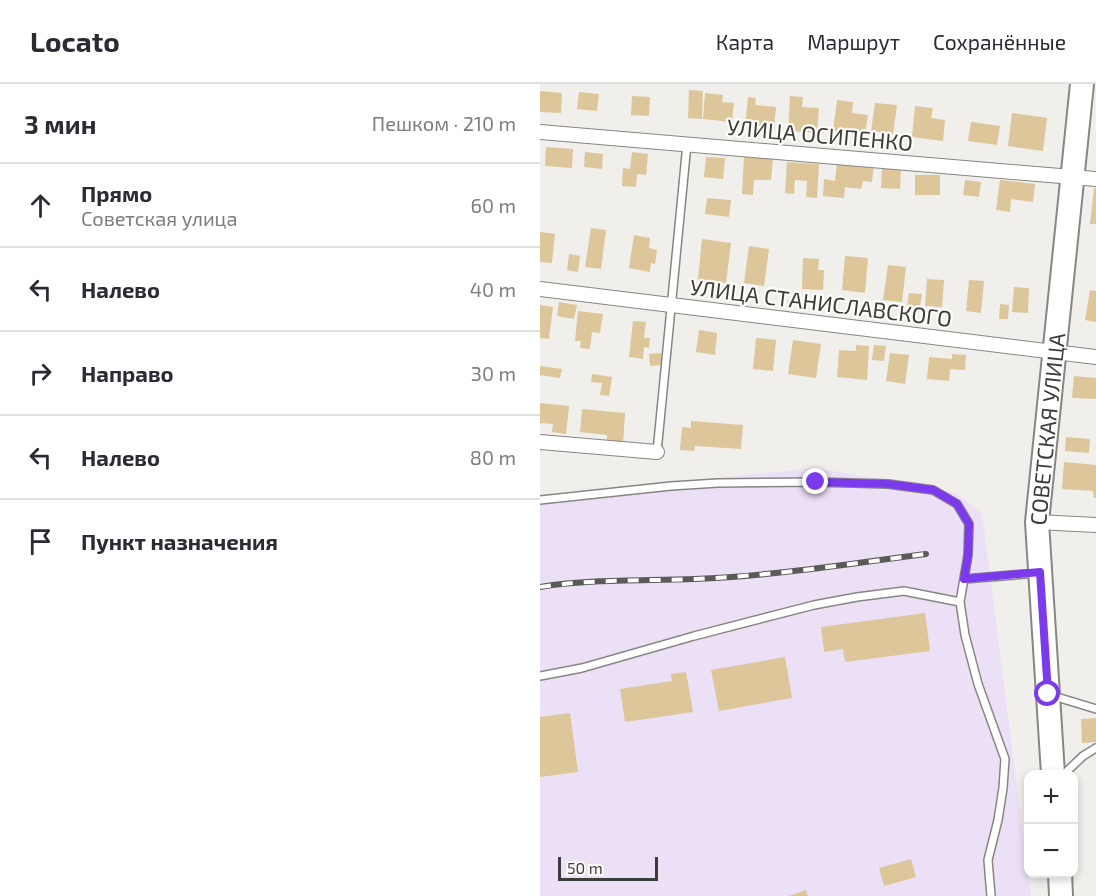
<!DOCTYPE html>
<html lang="ru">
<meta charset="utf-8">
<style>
:root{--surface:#fff;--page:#f2f2f3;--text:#2b2b33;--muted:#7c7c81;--line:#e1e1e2}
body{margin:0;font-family:"Exo 2",sans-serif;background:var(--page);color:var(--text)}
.controls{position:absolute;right:18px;bottom:18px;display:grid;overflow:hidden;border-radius:12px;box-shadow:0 3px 9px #0003}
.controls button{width:54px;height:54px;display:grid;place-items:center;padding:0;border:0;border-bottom:2px solid var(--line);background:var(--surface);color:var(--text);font:30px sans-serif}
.scale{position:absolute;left:18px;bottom:15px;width:100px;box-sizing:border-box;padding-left:6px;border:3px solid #3c3c3a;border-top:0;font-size:16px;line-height:21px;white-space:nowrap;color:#3c3c3a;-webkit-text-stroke:4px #fefcf9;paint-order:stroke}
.stop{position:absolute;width:18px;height:18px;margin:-14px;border:4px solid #7c3aed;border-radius:50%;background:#fff}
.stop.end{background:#7c3aed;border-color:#fff;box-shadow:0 2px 6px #0008}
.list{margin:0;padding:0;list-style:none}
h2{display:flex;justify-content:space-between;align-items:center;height:78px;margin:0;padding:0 24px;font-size:26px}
h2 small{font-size:20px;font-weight:400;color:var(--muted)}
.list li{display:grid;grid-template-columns:39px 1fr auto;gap:18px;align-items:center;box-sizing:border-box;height:84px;padding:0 24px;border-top:2px solid var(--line)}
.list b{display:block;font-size:22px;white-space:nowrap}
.list p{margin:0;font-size:20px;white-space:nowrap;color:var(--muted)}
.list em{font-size:20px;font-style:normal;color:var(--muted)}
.icon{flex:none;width:33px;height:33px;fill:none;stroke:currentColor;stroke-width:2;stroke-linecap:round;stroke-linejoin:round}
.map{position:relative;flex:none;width:556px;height:812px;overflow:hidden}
header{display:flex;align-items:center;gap:36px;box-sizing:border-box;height:84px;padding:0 30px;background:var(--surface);border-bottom:2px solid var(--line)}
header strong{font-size:28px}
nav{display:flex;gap:33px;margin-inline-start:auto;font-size:21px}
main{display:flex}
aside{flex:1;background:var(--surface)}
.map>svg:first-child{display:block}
.industrial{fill:#ebe0f5}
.building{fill:#dcc69a}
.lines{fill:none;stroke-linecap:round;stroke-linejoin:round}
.lane-casing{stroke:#888684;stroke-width:10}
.street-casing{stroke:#888684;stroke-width:16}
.primary-casing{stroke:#888684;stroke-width:26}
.lane{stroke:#fff;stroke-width:7}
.street{stroke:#fff;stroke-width:14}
.primary{stroke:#fff;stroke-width:22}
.rail-casing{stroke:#5a5a58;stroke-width:6}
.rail{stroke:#fefcf9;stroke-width:4;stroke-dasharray:11;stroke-linecap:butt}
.route{stroke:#7c3aed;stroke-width:8}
.labels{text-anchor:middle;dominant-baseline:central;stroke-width:4.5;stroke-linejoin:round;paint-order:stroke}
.street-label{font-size:22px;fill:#3c3c3a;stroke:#fefcf9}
</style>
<header>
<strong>Locato</strong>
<nav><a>Карта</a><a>Маршрут</a><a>Сохранённые</a></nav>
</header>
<main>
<aside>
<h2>3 мин<small>Пешком · 210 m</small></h2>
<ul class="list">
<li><svg class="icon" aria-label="ahead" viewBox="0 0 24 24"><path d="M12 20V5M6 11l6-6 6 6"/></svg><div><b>Прямо</b><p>Советская улица</p></div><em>60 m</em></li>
<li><svg class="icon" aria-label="left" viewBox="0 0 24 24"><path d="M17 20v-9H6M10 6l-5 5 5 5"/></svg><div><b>Налево</b></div><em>40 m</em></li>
<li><svg class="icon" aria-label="right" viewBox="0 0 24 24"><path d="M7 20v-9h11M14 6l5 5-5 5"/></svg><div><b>Направо</b></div><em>30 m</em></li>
<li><svg class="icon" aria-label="left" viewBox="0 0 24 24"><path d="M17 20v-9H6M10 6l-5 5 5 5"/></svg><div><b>Налево</b></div><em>80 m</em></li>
<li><svg class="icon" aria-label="arrive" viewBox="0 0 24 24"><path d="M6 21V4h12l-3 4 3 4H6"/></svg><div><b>Пункт назначения</b></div></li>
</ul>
</aside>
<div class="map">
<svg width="556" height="812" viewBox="0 0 556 812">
<rect width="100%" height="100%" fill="#f0efec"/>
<path class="industrial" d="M275 384 384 402 415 409 442 429 491 812H0V412Z"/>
<path class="building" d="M149 6 163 7 162 35 148 34Z
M0 7 22 9 21 29 0 28Z
M39 8 59 10 57 27 37 25Z
M165 9 183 11 182 18 194 19 192 38 163 35Z
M92 12 110 13 109 32 91 31Z
M250 12 263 13 262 23 279 24 277 49 248 47Z
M208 13 216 14 215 21 236 23 234 45 205 43Z
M297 16 313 18 312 29 328 31 325 51 293 47Z
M335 19 357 21 353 50 331 47Z
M375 22 393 24 391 34 405 36 403 57 372 53Z
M472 29 507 34 503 67 468 62Z
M431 38 460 42 457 61 428 57Z
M6 63 33 65 32 84 5 82Z
M45 68 63 70 62 85 44 83Z
M92 68 108 70 106 91 97 90 96 103 82 102 83 84 90 85Z
M166 73 185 74 183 95 164 93Z
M204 73 233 75 231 96H214L213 111 202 110Z
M247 78 279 80 277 114 266 113 267 97 255 96 254 110 245 109Z
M297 79 334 80 332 98 323 97 321 105 305 103 304 114 283 112 284 95 295 97Z
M342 84 361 85 360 105 341 104Z
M375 91H400V111H375Z
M425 96 441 98 439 113 423 111Z
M460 96 495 100 493 118 471 115 470 128 456 126Z
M554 104H556V140H550Z
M167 114 191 116 189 133 165 130Z
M51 144 66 146 61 185 45 183Z
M0 148 15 150 12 179 0 178Z
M94 151 110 154 109 164 117 166 115 180 111 179 110 188 89 184Z
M162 155 191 159 186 199 158 196Z
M209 162 229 165 224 202 204 199Z
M29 170 40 172 38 188 27 186Z
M305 172 328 174 325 209 302 206Z
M263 174 279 175 278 186H284L283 206 262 205Z
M348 181 366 183 362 218 343 216Z
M387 195 404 196 402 223 385 222Z
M429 196 444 197 441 229 426 227Z
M474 203 489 204 488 229 472 228Z
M550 206 556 207V238L545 236Z
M369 209 382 210 380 223 367 222Z
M19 218 37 221 34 235 17 232Z
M460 220 469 221 468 235H459Z
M0 221 13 223 9 255 0 254Z
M38 227 63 230 60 249 52 248 50 265 40 264 41 257H35Z
M93 237 106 238 104 254H110L109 264 104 263 103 275 89 273Z
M159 246 177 249 175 271 156 268Z
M216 254 236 256 233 287 213 285Z
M253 256 281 260 276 294 248 290Z
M316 261 329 262 327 296 297 293 299 266 316 267Z
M334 261 346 262 344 277 332 276Z
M121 269 122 281 110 282 109 270Z
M350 269 369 271 365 300 346 297Z
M412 270 426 271 425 286 410 285 409 297 387 295 389 273 412 275Z
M0 282 22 285 20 294 0 291Z
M52 290 72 293 69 312 60 311 62 299 51 298Z
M534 292 556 294V315L532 314Z
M0 319 29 322 26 350 12 348 13 340 0 339Z
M42 325 85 329 83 360 67 358V351L40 348Z
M151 337 203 341 201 365 155 362 154 367 140 366 142 343 151 344Z
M526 353 550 355 549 369 525 367Z
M524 378 556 381V414H554L553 407 522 405Z
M385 529 390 567 305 578 303 565 284 568 281 543Z
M245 573 252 614 179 627 171 586Z
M146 588 153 628 85 638 80 605 132 597 131 590Z
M30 629 38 688 0 693V633Z
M556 634V658L542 659 541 635Z
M371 775 376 793 344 802 339 784Z
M266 806 268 812H249Z"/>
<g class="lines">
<g class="lane-casing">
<path id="lane" d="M117 368 147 60
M0 416 131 402 178 399 276 398 348 400 393 406 417 420 429 440 428 471 420 518 425 551 438 600 465 675 463 704 458 736 448 776 451 812
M424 495 498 489
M0 592 42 584 154 552 274 521 317 513 364 507 420 518
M510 611 556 625
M524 690 543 672 556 664"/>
</g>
<g class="street-casing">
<path id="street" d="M0 48 556 95
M0 205 556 273
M0 358 117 368
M497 438 556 441"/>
</g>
<g class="primary-casing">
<g id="primary">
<path id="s1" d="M513 690 497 438 542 0"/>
<path d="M520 790 521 812"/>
</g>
</g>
<use href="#lane" class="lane"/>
<use href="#street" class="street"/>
<use href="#primary" class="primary"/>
<g class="rail-casing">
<path id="rail" d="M0 503C51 495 103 497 155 495 232 492 309 480 386 470"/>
</g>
<use href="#rail" class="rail"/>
</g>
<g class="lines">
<path class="route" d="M276 398 348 400 393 406 402 411 417 420 429 440 428 471 424 495 500 488 508 610"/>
</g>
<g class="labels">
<g class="street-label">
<text transform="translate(280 50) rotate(5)">УЛИЦА ОСИПЕНКО</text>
<text transform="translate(281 218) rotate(7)">УЛИЦА СТАНИСЛАВСКОГО</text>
<text stroke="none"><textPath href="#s1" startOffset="346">СОВЕТСКАЯ УЛИЦА</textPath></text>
</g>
</g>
</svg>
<div class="controls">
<button>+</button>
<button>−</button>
</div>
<div class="scale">50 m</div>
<div class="stop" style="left:508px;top:610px"></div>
<div class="stop end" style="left:276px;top:398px"></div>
</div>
</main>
